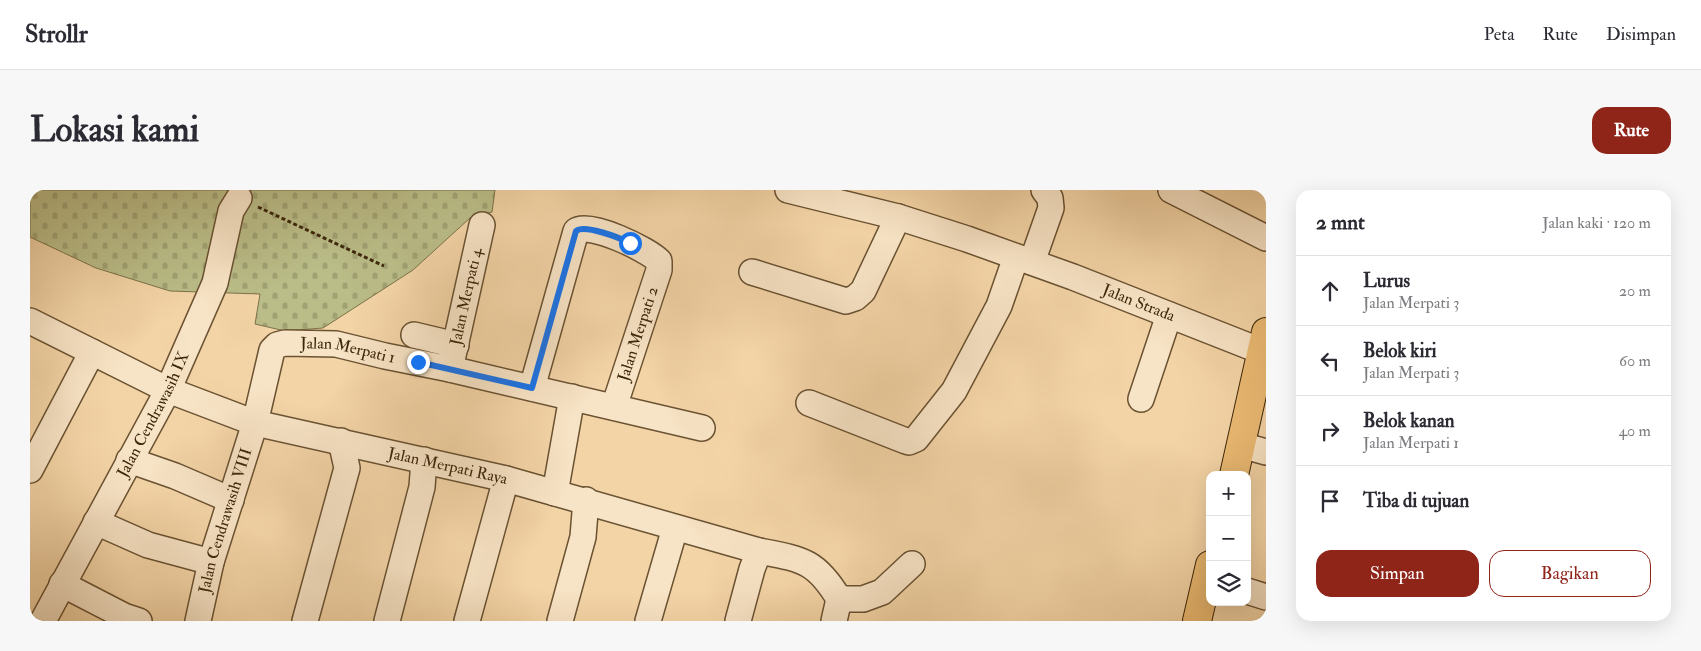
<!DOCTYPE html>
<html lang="id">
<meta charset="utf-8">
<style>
:root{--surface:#fff;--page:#f7f7f7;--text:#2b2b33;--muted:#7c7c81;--line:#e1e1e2;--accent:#8f2418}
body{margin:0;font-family:"IM FELL Double Pica",serif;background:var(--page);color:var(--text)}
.controls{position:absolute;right:15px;bottom:15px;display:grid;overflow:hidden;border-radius:10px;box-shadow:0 5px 20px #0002}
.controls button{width:45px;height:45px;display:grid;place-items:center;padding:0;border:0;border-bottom:1px solid var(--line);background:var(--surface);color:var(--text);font:25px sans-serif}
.stop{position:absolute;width:15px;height:15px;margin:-11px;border:4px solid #1a73e8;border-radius:50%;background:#fff}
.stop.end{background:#1a73e8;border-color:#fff;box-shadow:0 1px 5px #0008}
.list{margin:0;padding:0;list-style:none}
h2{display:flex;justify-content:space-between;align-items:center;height:65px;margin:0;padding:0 20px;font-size:21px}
h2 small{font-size:16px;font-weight:400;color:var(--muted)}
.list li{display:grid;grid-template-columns:32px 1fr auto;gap:15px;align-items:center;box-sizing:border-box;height:70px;padding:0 20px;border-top:1px solid var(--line)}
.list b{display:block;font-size:19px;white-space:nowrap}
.list p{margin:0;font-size:16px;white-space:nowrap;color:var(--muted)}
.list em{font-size:16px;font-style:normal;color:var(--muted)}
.actions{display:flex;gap:10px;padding:15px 20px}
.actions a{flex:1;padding:11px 0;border:1px solid var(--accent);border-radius:15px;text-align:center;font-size:18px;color:var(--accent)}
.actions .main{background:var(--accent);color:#fff}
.icon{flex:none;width:28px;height:28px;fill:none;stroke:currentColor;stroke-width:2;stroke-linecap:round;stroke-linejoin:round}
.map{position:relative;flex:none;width:1236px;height:431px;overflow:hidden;border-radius:15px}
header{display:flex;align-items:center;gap:30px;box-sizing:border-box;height:70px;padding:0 25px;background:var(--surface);border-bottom:1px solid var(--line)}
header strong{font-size:24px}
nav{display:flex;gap:28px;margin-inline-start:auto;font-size:18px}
.intro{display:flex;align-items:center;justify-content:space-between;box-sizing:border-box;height:120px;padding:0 30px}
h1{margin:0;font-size:35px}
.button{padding:12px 22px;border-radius:15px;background:var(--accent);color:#fff;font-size:18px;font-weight:700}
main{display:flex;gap:30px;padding:0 30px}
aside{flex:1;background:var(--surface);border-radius:15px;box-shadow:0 5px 20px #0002}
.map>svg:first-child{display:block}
.cemetery{fill:url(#cemetery-stones);stroke:#7c724a}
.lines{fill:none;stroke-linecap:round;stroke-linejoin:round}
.minor-casing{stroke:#6a5232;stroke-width:28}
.major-casing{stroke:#3d270c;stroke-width:30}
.path{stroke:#3d270c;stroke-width:3;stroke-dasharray:4 2.5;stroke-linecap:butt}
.minor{stroke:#f7e3c5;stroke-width:25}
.major{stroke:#eaba73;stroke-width:28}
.route{stroke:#1a73e8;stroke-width:6}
.labels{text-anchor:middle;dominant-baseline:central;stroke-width:4;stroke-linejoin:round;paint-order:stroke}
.street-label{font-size:16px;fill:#3d270c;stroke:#f7e3c5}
</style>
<header>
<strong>Strollr</strong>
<nav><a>Peta</a><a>Rute</a><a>Disimpan</a></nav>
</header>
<div class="intro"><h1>Lokasi kami</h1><a class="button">Rute</a></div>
<main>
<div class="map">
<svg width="1236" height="431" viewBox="0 0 1236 431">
<defs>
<pattern id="cemetery-stones" width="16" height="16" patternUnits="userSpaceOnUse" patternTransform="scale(1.25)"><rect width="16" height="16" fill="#babd88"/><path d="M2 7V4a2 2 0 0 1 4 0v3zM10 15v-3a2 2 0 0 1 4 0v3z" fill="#a1a274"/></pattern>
</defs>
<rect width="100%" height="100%" fill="#f3d4a6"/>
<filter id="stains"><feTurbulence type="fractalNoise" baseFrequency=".004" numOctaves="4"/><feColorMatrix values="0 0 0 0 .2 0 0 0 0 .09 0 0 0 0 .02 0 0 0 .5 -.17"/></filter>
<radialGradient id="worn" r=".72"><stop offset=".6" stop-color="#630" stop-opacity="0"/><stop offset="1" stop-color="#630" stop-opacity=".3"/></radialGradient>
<path class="cemetery" d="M0 0H465L462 22 440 28 383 80 293 138 255 141 225 134 230 104 140 101 66 78 0 47Z"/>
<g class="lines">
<g class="minor-casing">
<g id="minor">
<path id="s1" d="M758 0 868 27 937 49 1043 87 1231 161"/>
<path d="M1141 0 1236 48"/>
<path d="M1002 72 1021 18 1020 8 1014 0"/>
<path d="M722 82 816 111 825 108 833 101 868 27"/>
<path id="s2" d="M0 131 138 200 225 233 476 289 729 361C771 369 786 370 809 409L804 431"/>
<path d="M384 145 426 155"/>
<path id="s3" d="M420 179 452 35"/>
<path d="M502 198 546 41C559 31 619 60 629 71V80L584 217"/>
<path d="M1111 209 1139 125"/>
<path d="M779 213 876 251 879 252 886 249 924 201 969 116 986 67"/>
<path d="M1211 255 1236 262"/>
<path d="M99 270 145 286 201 310"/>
<path d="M0 280 62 162"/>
<path d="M525 303 542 207"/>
<path d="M66 332 118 355 181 372"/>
<path d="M32 394 94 426 109 431"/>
<path d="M1217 401 1236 407"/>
<path d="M809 409H833L852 402 882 374"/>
<path id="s4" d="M13 431 138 200 185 93 201 21 209 8"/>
<path id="s5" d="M168 431 181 372 225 233 242 160 247 155 255 153 306 154 355 166 420 179 672 238"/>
<path d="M275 431 317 278 311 251"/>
<path d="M357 431 392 297 394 270"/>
<path d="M437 431 476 289"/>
<path d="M530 431 553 347 556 310"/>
<path d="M618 431 645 338"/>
<path d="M708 431 722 379 729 361"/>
</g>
</g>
<g class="major-casing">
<path id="major" d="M1204 285 1236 142
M1167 431 1180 375"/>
</g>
<path class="path" d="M228 17 354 76"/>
<use href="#minor" class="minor"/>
<use href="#major" class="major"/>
</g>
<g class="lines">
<path class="route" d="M388 172 502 198 546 41C555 34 590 48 600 53"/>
</g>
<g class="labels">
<g class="street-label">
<text stroke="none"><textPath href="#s3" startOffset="74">Jalan Merpati 4</textPath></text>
<text stroke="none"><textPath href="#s1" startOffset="369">Jalan Strada</textPath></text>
<text transform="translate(608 144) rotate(-72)">Jalan Merpati 2</text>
<text stroke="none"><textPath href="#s5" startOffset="360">Jalan Merpati 1</textPath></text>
<text stroke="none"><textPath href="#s4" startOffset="234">Jalan Cendrawasih IX</textPath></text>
<text stroke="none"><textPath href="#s2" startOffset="445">Jalan Merpati Raya</textPath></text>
<text stroke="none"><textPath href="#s5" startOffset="104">Jalan Cendrawasih VIII</textPath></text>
</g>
</g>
<rect width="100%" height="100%" filter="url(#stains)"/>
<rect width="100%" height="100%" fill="url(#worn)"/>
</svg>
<div class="controls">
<button>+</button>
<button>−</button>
<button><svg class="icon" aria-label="layers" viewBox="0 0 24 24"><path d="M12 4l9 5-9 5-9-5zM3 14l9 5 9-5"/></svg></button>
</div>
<div class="stop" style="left:600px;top:53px"></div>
<div class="stop end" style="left:388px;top:172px"></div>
</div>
<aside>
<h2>2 mnt<small>Jalan kaki · 120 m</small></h2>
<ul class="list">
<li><svg class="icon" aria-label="ahead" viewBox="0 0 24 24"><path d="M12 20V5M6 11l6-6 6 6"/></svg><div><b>Lurus</b><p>Jalan Merpati 3</p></div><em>20 m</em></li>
<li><svg class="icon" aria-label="left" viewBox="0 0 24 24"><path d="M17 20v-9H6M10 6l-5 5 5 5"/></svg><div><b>Belok kiri</b><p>Jalan Merpati 3</p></div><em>60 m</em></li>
<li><svg class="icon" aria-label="right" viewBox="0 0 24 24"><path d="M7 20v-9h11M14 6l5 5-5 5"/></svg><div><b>Belok kanan</b><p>Jalan Merpati 1</p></div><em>40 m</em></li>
<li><svg class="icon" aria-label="arrive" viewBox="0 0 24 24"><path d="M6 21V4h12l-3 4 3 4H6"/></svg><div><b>Tiba di tujuan</b></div></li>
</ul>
<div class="actions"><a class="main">Simpan</a><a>Bagikan</a></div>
</aside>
</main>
